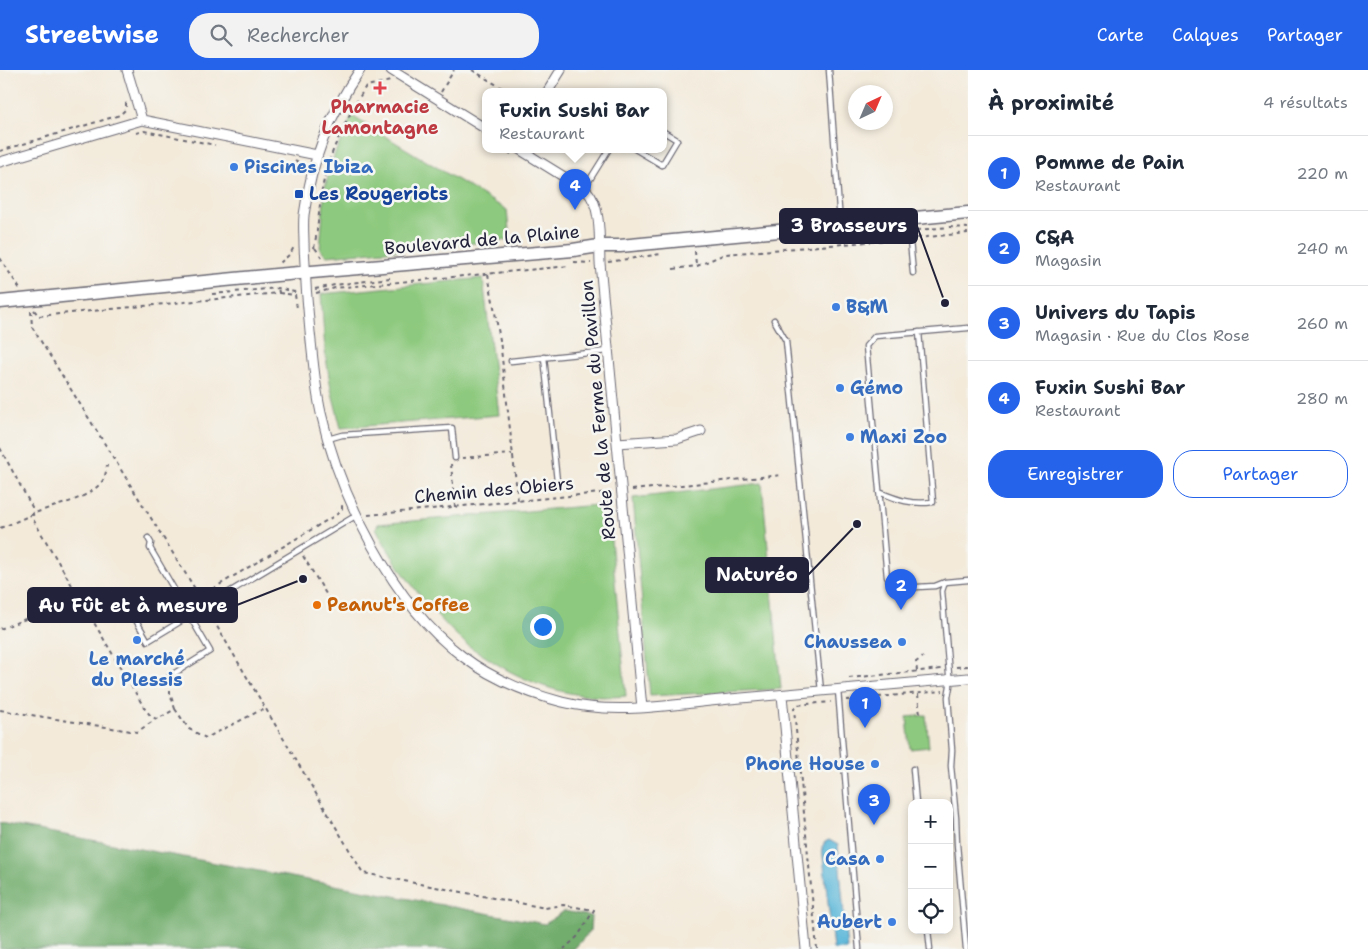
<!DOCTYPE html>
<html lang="fr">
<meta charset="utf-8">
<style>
:root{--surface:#fff;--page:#f2f2f3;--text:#1f2937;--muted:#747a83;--line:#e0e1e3;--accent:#2563eb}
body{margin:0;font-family:"Shantell Sans",sans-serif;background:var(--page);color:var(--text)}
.controls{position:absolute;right:15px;bottom:15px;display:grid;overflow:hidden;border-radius:10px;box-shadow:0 2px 8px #0003}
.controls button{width:45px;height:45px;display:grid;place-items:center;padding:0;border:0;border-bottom:1px solid var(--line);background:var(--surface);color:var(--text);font:25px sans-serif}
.compass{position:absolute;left:848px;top:15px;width:45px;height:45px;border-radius:50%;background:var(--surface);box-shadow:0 2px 8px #0003;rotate:44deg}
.you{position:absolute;left:542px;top:556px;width:18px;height:18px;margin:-12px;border:4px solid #fff;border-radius:50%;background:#1a73e8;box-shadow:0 0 0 8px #1a73e833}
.badge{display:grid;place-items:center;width:32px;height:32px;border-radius:50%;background:var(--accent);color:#fff;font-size:16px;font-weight:700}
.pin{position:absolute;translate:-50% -41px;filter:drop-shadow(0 1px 2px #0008)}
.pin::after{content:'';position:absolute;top:26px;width:18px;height:15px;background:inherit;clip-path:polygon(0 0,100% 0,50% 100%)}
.popup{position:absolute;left:482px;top:18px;width:185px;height:65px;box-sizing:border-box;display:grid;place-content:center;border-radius:10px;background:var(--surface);filter:drop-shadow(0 1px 4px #0005);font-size:16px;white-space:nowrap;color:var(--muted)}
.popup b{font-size:19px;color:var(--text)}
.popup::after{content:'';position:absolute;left:50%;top:100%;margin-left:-10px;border:10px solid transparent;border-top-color:var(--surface)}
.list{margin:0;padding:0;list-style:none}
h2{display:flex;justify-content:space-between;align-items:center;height:65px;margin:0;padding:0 20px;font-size:21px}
h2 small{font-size:16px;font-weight:400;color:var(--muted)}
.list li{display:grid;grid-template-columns:32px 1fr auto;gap:15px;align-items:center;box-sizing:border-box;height:75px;padding:0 20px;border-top:1px solid var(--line)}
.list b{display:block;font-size:19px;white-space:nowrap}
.list p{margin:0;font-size:16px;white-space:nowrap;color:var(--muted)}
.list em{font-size:16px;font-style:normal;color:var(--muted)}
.actions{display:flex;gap:10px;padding:15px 20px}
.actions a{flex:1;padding:11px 0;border:1px solid var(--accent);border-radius:20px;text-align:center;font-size:18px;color:var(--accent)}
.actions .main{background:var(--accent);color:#fff}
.icon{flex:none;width:28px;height:28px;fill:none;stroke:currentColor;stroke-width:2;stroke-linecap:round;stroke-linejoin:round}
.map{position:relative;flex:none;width:968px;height:879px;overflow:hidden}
header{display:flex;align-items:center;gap:30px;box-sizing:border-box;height:70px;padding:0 25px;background:var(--accent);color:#fff}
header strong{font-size:24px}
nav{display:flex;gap:28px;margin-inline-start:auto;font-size:18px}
.search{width:350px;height:45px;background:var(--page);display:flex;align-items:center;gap:12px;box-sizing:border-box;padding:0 18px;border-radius:20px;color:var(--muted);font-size:19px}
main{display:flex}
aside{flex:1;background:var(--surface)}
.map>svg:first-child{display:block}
.green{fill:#8dc97e;stroke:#58765c}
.forest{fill:#72ad6d;stroke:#4a6854}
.water{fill:#5bb7d9;stroke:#3e6c8a}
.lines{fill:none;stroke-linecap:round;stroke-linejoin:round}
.lane-casing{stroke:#6b6873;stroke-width:7}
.street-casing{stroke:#6b6873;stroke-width:11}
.secondary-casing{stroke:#6b6873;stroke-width:15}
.path{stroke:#6b6873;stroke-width:2;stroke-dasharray:4 4;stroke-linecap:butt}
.lane{stroke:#fff;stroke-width:4.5}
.street{stroke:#fff;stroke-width:9}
.secondary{stroke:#fff;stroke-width:12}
.health-dot{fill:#e0444e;stroke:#f6f6f2;stroke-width:2}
.shop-dot{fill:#3f7fe0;stroke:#f6f6f2;stroke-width:2}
.transit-dot{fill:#1a4fb4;stroke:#f6f6f2;stroke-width:2}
.food-dot{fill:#e8710a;stroke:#f6f6f2;stroke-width:2}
.labels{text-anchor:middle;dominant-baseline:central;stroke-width:5;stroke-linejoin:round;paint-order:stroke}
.health-label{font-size:18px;font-weight:bold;fill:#be3a42;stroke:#f6f6f2}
.shop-label{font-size:18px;font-weight:bold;fill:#366cbe;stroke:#f6f6f2;text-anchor:start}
.transit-label{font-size:18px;font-weight:bold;fill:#164399;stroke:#f6f6f2;text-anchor:start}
.street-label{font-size:18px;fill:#22223b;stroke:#f6f6f2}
.food-label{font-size:18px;font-weight:bold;fill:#c56008;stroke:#f6f6f2;text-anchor:start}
.leader{fill:none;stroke:#22223b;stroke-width:2}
.callout-dot{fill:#22223b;stroke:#f6f6f2;stroke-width:2}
.callout{fill:#22223b;stroke:#22223b;stroke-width:2}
.callout-label{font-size:19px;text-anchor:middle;font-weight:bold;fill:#fff}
</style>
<header>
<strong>Streetwise</strong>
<div class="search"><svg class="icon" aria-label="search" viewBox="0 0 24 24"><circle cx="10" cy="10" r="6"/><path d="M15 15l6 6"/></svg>Rechercher</div>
<nav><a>Carte</a><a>Calques</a><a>Partager</a></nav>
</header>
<main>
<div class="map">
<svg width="968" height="879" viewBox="0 0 968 879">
<rect width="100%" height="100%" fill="#f6f6f2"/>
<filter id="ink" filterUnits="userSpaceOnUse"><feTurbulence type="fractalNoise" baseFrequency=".02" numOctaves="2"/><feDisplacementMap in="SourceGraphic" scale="10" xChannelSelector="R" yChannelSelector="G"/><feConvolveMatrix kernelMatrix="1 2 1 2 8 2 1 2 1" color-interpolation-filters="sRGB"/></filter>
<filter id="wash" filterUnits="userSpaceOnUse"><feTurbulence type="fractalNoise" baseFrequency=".0096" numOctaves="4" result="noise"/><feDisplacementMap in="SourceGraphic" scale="20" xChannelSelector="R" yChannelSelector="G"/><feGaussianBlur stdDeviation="1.12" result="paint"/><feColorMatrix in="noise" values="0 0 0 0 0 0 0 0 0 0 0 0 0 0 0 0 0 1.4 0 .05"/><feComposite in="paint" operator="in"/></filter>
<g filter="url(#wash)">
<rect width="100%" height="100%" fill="#f3eada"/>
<path class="green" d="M352 46 507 140 510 170 327 186 320 179 325 117 335 83Z
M483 208 499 345 341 358 331 319 325 281 321 224Z
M762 413 781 619 650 626 633 428Z
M609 434 608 438 626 626C576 631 527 615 486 587 479 582 470 578 464 572 429 540 398 501 376 458L378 454Z
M926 645 929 677 910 679 907 647Z"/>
<path class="forest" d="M0 753 545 854 564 841 591 846 590 861 574 879H0Z"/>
<path class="water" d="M829 770 838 775 847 879H833L822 777 825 772Z"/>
</g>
<g filter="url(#ink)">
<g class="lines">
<g class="lane-casing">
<path id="lane" d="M829 0 840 153
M635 79 662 95 677 70 664 62
M584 119 609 79
M908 149 913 203
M774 250 786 271 821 621
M968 258 875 266 866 276 887 507 890 512 900 518 935 516 945 512 968 510
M544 287 557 411
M511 291 608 281
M328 369 342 365 452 358 455 388
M879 422C898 430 912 435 933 432L919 262
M148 468 151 473 150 478 210 581 170 606
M945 512 942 521 950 616 948 627 952 680 951 696 956 748 957 774 966 879
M174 520 133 545 148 571 352 448 357 446
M838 620 859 879
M913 699 916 733
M928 860 930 879"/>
</g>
<g class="street-casing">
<path id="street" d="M127 0 142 50
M360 0C330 43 311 93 304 145 303 155 304 165 304 174 305 204 307 233 310 262 313 289 315 316 321 343 339 424 393 535 462 586 491 608 527 623 562 632 617 646 674 634 730 629 809 622 889 615 968 608
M391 0 486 59
M548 21 561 0
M519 79 587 121C602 137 599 172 600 193L642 638
M0 92 142 50 317 85
M617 373 677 369 701 361
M782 625 806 879"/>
</g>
<g class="secondary-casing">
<path id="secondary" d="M0 232 276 205 573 180 599 176H620L968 143"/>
</g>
<path class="path" d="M472 0 507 21
M441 22 454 0
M136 63 144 61 215 75
M502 79 511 84
M0 81 120 45 126 39V31
M295 91 302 95 303 102
M917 160 950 157 968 158
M917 168 968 163
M314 178C318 159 319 139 322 120 328 83 347 48 366 16L391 11
M315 178 324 190
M695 181 696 196
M0 188 20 219
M574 192 591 193
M608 192 661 184
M280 193 290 184 294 177
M673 199 697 196 725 184 902 169
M488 204 500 270 518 431
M315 219 335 215 390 208
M279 223 296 225
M316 223 335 218 570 196
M212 224 278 218 294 222 298 221
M295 225 297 238
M34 240 39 246 279 223 278 217
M31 241 32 257 202 530
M0 378 32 437 34 451 145 639 150 645 156 649 165 645 175 639 170 623V614
M462 388 512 384
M451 394 455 437
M632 420 782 405
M368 445 612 422
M0 458C11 454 22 449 33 444 53 435 81 432 98 416 104 411 106 404 107 395
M303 486 334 537
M199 527 339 443 342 439V434
M209 543 363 803 545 838 563 835 594 840 578 866 564 879
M0 559 79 528
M956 597 968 596
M917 601 916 592 923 587
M849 608 941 599
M918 624 920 646
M846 630 943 621
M175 639 189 659 206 668 265 638
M0 640 137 662 156 649
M817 879 794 639 796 635 831 632"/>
<use href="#lane" class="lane"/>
<use href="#street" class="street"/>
<use href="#secondary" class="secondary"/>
</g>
</g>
<path class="health-dot" d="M377.5 10.5h5v5h5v5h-5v5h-5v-5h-5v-5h5z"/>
<g class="shop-dot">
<circle cx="234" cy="97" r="5"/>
<circle cx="836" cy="237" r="5"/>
<circle cx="840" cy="318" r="5"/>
<circle cx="850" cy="367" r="5"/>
<circle cx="137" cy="570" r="5"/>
<circle cx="902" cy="572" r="5"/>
<circle cx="875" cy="694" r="5"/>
<circle cx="880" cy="789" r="5"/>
<circle cx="892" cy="852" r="5"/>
</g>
<rect class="transit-dot" x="294" y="119" width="10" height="10" rx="2.5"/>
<circle class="food-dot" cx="317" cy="535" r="5"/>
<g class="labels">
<g class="health-label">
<text x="380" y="37">Pharmacie<tspan x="380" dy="21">Lamontagne</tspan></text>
</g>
<g class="shop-label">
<text x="244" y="97">Piscines Ibiza</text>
<text x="846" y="237">B&amp;M</text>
<text x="850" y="318">Gémo</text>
<text x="860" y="367">Maxi Zoo</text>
<text x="892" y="572" text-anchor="end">Chaussea</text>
<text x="137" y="589" text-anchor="middle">Le marché<tspan x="137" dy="21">du Plessis</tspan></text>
<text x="865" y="694" text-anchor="end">Phone House</text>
<text x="870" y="789" text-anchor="end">Casa</text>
<text x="882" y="852" text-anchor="end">Aubert</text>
</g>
<g class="transit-label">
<text x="309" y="124">Les Rougeriots</text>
</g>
<g class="street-label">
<text transform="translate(482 170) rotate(-5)">Boulevard de la Plaine</text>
<text transform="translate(598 340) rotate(-95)">Route de la Ferme du Pavillon</text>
<text transform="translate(494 420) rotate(-5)">Chemin des Obiers</text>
</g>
<g class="food-label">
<text x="327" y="535">Peanut's Coffee</text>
</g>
</g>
<path class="leader" d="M945 233L917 156M857 454L808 505M303 509L237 535"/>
<g class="callout-dot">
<circle cx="945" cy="233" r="5"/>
<circle cx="857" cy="454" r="5"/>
<circle cx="303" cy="509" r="5"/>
</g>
<g class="callout">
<rect x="780" y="139" width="137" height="34" rx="5"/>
<rect x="706" y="488" width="102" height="34" rx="5"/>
<rect x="28" y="518" width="209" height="34" rx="5"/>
</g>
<g class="callout-label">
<text x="849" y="162">3 Brasseurs</text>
<text x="757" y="511">Naturéo</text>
<text x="133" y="542">Au Fût et à mesure</text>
</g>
</svg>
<div class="controls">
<button>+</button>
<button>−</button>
<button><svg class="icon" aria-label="locate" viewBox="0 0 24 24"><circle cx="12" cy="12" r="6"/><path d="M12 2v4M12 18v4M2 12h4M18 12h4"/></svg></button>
</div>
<svg class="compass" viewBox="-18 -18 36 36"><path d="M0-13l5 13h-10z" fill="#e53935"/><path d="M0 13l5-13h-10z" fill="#747a83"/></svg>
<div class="you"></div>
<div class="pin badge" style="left:865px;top:658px">1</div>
<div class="pin badge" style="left:901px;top:540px">2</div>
<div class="pin badge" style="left:874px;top:755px">3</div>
<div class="pin badge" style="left:575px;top:140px">4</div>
<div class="popup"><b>Fuxin Sushi Bar</b>Restaurant</div>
</div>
<aside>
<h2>À proximité<small>4 résultats</small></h2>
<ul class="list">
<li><span class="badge">1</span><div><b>Pomme de Pain</b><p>Restaurant</p></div><em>220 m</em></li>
<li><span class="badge">2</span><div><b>C&amp;A</b><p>Magasin</p></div><em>240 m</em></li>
<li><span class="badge">3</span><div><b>Univers du Tapis</b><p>Magasin · Rue du Clos Rose</p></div><em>260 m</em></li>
<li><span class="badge">4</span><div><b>Fuxin Sushi Bar</b><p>Restaurant</p></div><em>280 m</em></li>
</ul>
<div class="actions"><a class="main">Enregistrer</a><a>Partager</a></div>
</aside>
</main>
